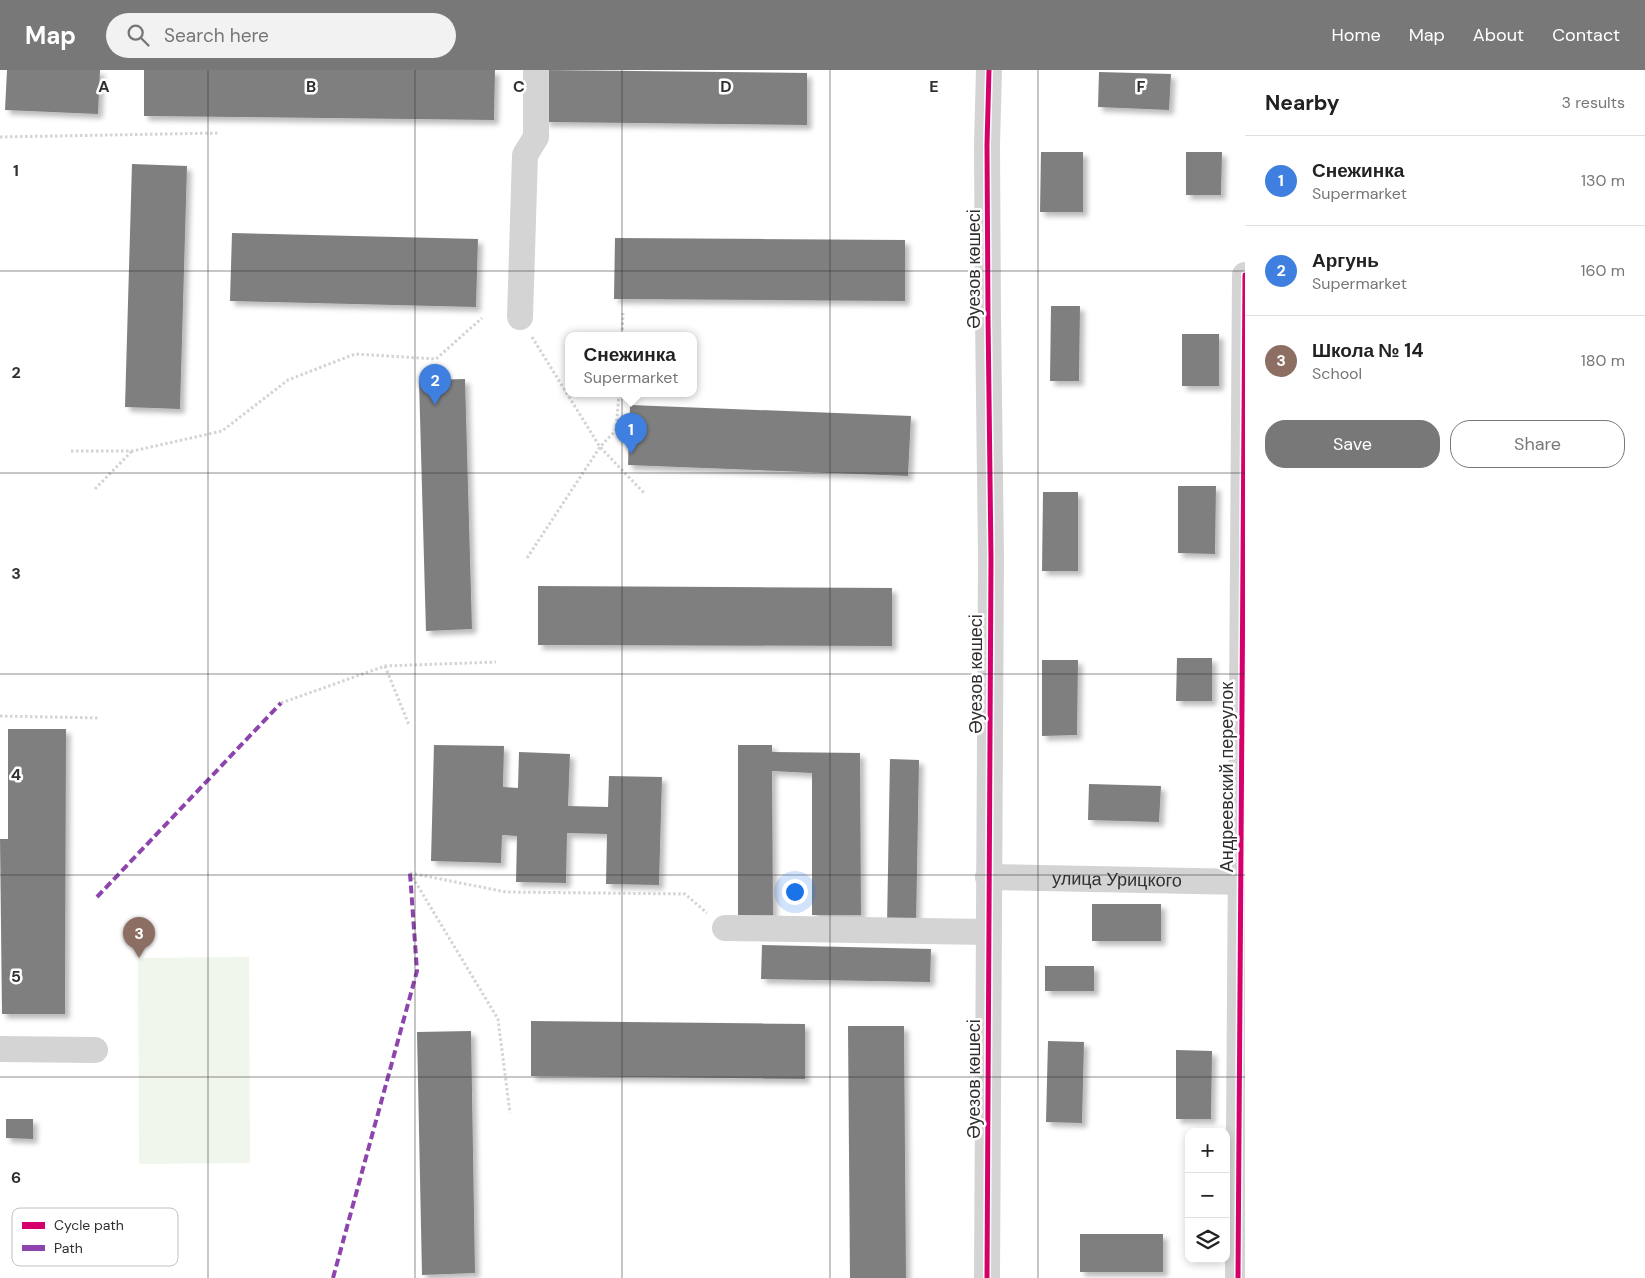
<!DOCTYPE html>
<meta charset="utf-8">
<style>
:root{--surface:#fff;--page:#f2f2f2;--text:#222;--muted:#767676;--line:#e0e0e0;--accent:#787878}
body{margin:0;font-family:"DM Sans",sans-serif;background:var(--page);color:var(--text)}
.controls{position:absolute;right:15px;bottom:15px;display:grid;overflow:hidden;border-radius:10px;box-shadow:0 2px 8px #0003}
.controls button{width:45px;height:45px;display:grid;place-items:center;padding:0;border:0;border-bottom:1px solid var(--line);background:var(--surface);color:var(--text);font:25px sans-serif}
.you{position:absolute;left:794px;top:821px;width:18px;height:18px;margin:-12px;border:4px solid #fff;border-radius:50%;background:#1a73e8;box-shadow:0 0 0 8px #1a73e833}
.badge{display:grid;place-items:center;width:32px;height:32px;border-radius:50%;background:var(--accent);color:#fff;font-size:16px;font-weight:700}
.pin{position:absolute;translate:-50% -41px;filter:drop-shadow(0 1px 2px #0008)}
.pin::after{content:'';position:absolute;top:26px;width:18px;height:15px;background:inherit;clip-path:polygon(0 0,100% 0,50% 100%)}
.popup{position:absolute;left:565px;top:262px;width:132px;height:65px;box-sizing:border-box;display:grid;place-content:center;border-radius:10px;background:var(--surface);filter:drop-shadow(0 1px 4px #0005);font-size:16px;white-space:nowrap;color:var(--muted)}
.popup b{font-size:19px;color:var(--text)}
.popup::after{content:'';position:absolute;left:50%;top:100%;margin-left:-10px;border:10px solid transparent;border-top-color:var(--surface)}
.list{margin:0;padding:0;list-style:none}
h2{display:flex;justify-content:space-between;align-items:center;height:65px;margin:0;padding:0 20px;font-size:21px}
h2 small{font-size:16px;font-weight:400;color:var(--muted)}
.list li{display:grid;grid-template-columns:32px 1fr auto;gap:15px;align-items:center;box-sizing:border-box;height:90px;padding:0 20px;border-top:1px solid var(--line)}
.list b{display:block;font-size:19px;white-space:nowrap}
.list p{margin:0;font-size:16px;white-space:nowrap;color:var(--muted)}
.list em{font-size:16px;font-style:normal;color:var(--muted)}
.actions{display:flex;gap:10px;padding:15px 20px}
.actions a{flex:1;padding:11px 0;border:1px solid var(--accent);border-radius:20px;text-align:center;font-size:18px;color:var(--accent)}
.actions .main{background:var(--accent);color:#fff}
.icon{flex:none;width:28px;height:28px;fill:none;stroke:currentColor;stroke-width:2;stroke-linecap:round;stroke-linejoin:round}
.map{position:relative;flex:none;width:1245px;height:1208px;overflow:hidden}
header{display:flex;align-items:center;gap:30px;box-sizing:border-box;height:70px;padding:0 25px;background:var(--accent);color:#fff}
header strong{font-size:24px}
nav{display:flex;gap:28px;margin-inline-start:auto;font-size:18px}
.search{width:350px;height:45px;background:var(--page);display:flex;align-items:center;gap:12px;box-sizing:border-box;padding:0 18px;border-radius:28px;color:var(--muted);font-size:19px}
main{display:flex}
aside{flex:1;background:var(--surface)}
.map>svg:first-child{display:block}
.green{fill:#f1f6ec}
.building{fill:#7f7f7f;filter:url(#shadow)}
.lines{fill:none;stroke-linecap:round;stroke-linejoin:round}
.path{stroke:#d4d4d4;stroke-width:3;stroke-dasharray:2.5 2.5;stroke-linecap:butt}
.minor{stroke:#d4d4d4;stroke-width:26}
.quiet{stroke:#8e44ad;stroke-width:4;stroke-dasharray:8 4;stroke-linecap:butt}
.cycleway-casing{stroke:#fff;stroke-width:8}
.cycleway{stroke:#d6006c;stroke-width:5}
.grid{fill:none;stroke:#303030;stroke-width:1;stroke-opacity:0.55}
.labels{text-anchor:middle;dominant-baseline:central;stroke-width:5;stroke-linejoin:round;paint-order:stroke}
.street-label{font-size:18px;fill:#303030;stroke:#fff}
.key{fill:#fff;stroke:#c1c1c1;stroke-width:1}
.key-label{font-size:14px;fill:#303030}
.grid-label{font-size:16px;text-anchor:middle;font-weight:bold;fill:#303030;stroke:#fff;stroke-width:5;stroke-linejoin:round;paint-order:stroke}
</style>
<header>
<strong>Map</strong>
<div class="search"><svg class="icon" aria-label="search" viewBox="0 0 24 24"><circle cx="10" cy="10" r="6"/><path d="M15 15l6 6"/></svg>Search here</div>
<nav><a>Home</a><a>Map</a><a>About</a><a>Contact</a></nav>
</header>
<main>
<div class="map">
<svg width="1245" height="1208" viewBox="0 0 1245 1208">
<defs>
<filter id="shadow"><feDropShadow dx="4.5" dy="4.5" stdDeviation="2.5" flood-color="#0004"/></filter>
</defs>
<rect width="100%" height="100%" fill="#fff"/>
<path class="green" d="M249 887 250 1093 139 1094 138 888Z"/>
<path class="building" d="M7 0H100L98 44 5 40Z
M144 0H495L494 50 144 46Z
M546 0 807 3V55L545 52Z
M1099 2 1171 4 1169 40 1098 37Z
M1041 82H1083V142H1040Z
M1186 82H1222L1221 125H1186Z
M132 94 187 96 180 339 125 337Z
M232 163 478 169 476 237 230 231Z
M615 168 905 170V231L614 229Z
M1051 236H1080L1079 311H1050Z
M1182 264H1219V316H1182Z
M465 309 472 559 426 561 419 310Z
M630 335 911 346 908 406 628 395Z
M1178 416H1216L1215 484 1178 483Z
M1043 422H1078V501H1042Z
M538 516 892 518V576L538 575Z
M1177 588H1212V631H1176Z
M1042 590H1078L1077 665 1042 666Z
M8 659H66L65 944H2L0 769H8Z
M434 675 504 676 503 717 518 718 519 682 570 684 568 736 608 737 609 706 662 707 659 815 606 814 607 764 567 763 566 813 516 812 517 766 502 765 501 793 431 791Z
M738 675H772V682L860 683 861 845H812V703L772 701 773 845H738Z
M890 689 919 690 916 856 887 855Z
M1089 714 1161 716 1159 752 1088 750Z
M1092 834H1161V871H1092Z
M762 875 931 879 930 912 761 909Z
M1045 896H1094V921H1045Z
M531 951 805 954V1009L531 1006Z
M848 956H904L906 1208H850Z
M471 961 475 1203 422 1205 417 962Z
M1048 971 1084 972 1082 1053 1046 1052Z
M1176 980 1212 981 1211 1049H1176Z
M6 1049H33V1069L6 1068Z
M1080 1164H1163V1202H1080Z"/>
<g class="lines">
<path class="path" d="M0 67 220 63
M622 265 623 243
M532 267 600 377 644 423
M71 381H133L222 361 288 310 355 284 436 289 482 248
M95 419 132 381
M527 488 600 377 616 360 619 323
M385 596 409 655
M281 633 385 596 496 592
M0 646 99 648
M410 803 506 822 685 824 707 843
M410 803 498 949 510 1043"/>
<g class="minor">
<path d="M520 247 525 85 536 67V0"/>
<path id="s1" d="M988 807 1245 812"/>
<path d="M725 858 988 862"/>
<path d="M0 979 95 980"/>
<path d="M987 1208 991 488 988 246 987 75 989 0"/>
<path d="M1238 1208 1245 205"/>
</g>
<path class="quiet" d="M97 827 281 633
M333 1208 417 901 410 803"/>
<g class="cycleway-casing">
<path id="cycleway" d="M987 1208 991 488 988 246 987 75 989 0
M1238 1208 1245 205"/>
</g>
<use href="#cycleway" class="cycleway"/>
</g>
<path class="grid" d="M208 0V1208M415 0V1208M622 0V1208M830 0V1208M1038 0V1208M0 201H1245M0 403H1245M0 604H1245M0 805H1245M0 1007H1245"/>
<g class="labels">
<g class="street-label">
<text transform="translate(974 199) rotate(-90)">Әуезов көшесі</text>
<text transform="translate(976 604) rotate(-90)">Әуезов көшесі</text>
<text transform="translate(1227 707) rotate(-90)">Андреевский переулок</text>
<text stroke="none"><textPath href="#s1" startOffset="129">улица Урицкого</textPath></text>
<text transform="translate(974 1009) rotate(-90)">Әуезов көшесі</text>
</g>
</g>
<rect x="12" y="1138" width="166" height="58" rx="8" class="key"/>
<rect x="22" y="1152" width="23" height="7" fill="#d6006c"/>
<rect x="22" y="1175" width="23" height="6" fill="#8e44ad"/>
<g class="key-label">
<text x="54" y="1160">Cycle path</text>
<text x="54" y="1183">Path</text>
</g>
<g class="grid-label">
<text x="104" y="22">A</text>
<text x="311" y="22">B</text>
<text x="519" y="22">C</text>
<text x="726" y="22">D</text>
<text x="934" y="22">E</text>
<text x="1141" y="22">F</text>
<text x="16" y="106">1</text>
<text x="16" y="308">2</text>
<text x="16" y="509">3</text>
<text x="16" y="710">4</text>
<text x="16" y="912">5</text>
<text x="16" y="1113">6</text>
</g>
</svg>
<div class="controls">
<button>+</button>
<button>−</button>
<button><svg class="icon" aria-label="layers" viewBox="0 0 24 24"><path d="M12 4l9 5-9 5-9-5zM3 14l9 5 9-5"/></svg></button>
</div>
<div class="you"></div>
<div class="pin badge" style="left:631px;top:384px;background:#3f7fe0">1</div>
<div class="popup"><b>Снежинка</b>Supermarket</div>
<div class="pin badge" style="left:435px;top:335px;background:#3f7fe0">2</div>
<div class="pin badge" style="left:139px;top:888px;background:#8d6e63">3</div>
</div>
<aside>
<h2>Nearby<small>3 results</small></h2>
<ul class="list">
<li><span class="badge" style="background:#3f7fe0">1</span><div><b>Снежинка</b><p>Supermarket</p></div><em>130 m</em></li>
<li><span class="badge" style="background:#3f7fe0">2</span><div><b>Аргунь</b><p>Supermarket</p></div><em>160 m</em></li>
<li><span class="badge" style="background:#8d6e63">3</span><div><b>Школа № 14</b><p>School</p></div><em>180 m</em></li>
</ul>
<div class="actions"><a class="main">Save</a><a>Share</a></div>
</aside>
</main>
